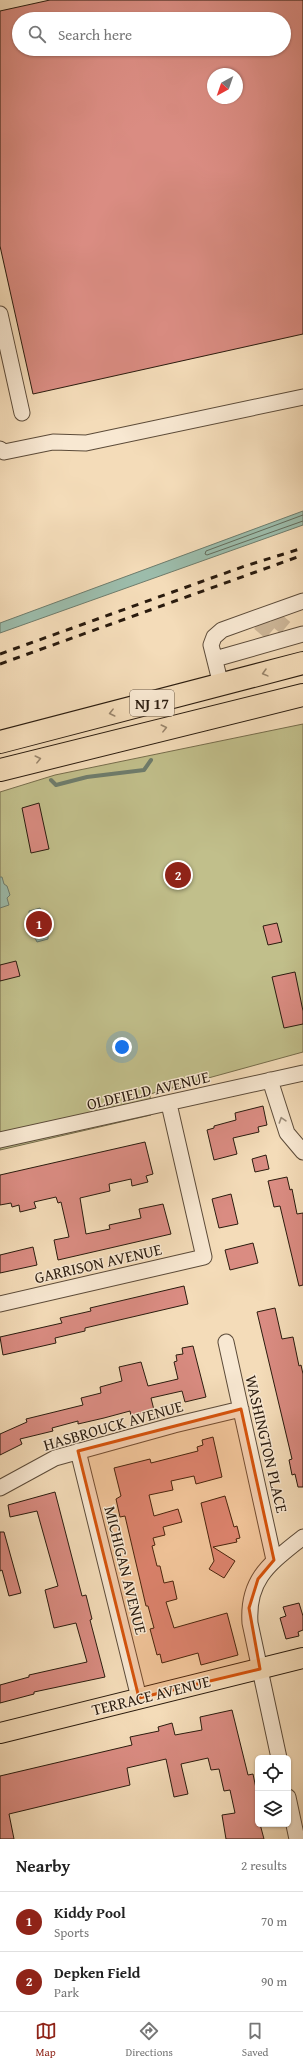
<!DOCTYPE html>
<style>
:root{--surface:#fff;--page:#f2f2f2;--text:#222;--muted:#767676;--line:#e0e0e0;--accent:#8f2418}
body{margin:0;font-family:"Gentium Book Plus",serif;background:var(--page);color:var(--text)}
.controls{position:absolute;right:12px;bottom:12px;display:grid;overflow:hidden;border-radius:6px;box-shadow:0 1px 3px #0004}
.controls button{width:36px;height:36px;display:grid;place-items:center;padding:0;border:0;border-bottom:1px solid var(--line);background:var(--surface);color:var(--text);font:20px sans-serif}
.compass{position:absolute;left:207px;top:68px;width:36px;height:36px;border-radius:50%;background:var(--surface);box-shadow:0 1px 3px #0004;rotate:220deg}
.you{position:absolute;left:122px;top:1047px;width:14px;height:14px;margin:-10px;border:3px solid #fff;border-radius:50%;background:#1a73e8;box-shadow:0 0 0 6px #1a73e833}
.badge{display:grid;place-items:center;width:26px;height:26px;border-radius:50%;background:var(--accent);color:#fff;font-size:13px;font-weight:700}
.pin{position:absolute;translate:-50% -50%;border:2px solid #fff;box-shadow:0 1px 4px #0006}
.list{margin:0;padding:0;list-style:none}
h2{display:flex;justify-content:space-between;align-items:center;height:52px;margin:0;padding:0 16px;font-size:17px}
h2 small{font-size:13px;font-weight:400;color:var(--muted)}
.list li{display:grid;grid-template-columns:26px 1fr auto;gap:12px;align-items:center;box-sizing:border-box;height:60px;padding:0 16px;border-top:1px solid var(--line)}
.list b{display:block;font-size:15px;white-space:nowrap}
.list p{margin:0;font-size:13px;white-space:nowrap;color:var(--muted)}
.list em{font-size:13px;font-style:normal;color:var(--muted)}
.icon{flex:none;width:22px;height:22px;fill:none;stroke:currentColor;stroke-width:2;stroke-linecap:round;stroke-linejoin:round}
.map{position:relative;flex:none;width:303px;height:1839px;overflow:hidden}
.search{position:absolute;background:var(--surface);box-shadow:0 1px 3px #0004;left:12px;right:12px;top:12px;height:44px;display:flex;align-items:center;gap:10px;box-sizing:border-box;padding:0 14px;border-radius:22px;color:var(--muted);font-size:15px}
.sheet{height:172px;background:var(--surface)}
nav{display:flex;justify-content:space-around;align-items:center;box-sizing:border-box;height:56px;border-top:1px solid var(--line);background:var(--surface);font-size:11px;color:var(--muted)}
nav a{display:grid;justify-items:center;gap:2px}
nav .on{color:var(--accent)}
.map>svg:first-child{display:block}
.green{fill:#c1bf8b;stroke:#766d4c}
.water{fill:#9cbcab;stroke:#6e7c6c}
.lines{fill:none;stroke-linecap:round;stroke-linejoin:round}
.shore{stroke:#636c5c;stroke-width:1}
.stream{stroke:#6e7c6c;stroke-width:4}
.building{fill:#da8c82;stroke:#2a1b0e;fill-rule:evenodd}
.minor-tunnel{stroke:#ccb597;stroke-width:15;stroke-dasharray:15 8;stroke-linecap:butt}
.minor-casing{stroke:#5c4b39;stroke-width:17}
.major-casing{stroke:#2a1b0e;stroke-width:22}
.highway-casing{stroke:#2a1b0e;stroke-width:24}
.minor{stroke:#f8e8d2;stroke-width:15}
.major{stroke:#f4dcb9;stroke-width:20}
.highway{stroke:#f4dcb9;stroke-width:22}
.rail{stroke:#2a1b0e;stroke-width:3;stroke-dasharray:7 7;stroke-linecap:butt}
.oneway{stroke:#99856c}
.oneway2{stroke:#9b8c7a}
.marked{fill:#d5530c;fill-opacity:0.2;stroke:#d5530c;stroke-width:3;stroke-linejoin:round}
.labels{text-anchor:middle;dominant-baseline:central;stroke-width:3;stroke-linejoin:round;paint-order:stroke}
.shield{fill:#f8e8d2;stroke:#685849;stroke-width:1}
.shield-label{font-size:15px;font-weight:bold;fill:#2a1b0e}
.street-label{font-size:16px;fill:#2a1b0e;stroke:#f8e8d2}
</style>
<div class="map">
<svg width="303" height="1839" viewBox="0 0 303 1839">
<rect width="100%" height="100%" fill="#f4dcb9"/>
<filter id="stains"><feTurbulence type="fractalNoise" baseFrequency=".005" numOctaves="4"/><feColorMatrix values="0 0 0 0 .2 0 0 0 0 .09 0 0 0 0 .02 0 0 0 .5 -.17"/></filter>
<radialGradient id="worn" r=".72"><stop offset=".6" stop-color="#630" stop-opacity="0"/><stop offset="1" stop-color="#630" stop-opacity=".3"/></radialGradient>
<path class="green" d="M303 724V1052L150 1094 151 1115 0 1150V792L55 775Z"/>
<path class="water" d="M303 511V525L0 633V623Z
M0 877H2L4 884 7 886 10 895 7 898 9 905 0 908Z
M40 908 48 921V939L37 942 29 926V911Z"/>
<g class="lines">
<path class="shore" d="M303 515 206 551 205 554 207 555 303 521
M35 913H39L44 923 43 937H39L33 925Z"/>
<path class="stream" d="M51 780 56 785 87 777 144 770 151 760"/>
</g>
<path class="building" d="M50 0H303V334L33 394 0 246V11ZM19 19H284V49H19ZM213 74H237V98H213Z
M39 803 49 849 31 853 22 808Z
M277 923 282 942 268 945 263 926Z
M16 961 20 976 0 981V965Z
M295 972 303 1011V1024L284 1028 272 977Z
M263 1106 267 1125 258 1127 259 1132 233 1138 237 1154 214 1160 207 1130 214 1128V1126L236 1120 235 1113Z
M145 1142 153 1174 146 1176 148 1182 132 1186 131 1179 109 1184 110 1191 80 1198 86 1234 110 1229 109 1225 141 1218 139 1209 163 1204 171 1234 58 1260 54 1240 69 1237 61 1202 58 1203 56 1197 34 1202 36 1208 20 1212 19 1205 12 1207 11 1203 0 1205V1175Z
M266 1155 269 1169 255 1172 252 1159Z
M287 1177 290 1190 292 1189 297 1214 303 1213V1285L299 1286 280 1206 274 1207 268 1181Z
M231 1194 238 1224 219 1228 212 1199Z
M253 1243 258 1263 230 1270 225 1250Z
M33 1247 37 1265 0 1273V1255Z
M184 1286 188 1304 85 1328V1331L55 1338 56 1343 3 1355 0 1337 62 1323 60 1318 91 1311 90 1308Z
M275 1308 282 1339 293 1337 299 1366 301 1365 303 1374V1487H298L295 1474 292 1475 289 1460 292 1459 257 1312Z
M193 1346 206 1397 185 1402 182 1391 151 1398 154 1410 131 1416 130 1411 104 1418 78 1424V1421L52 1428 53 1431 20 1439 22 1444 0 1455V1434L27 1422 26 1419 83 1405 81 1398 101 1393 100 1387 122 1381 119 1367 141 1362 148 1386 178 1379 174 1362 177 1361 176 1355 183 1354 182 1348Z
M213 1437 222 1477 196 1484 194 1476 171 1481 173 1490 149 1495 154 1516 178 1509 182 1522 163 1527 165 1535 153 1538 155 1545 152 1546 157 1566H160L164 1583 173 1581 177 1599 166 1602 174 1628 227 1613 238 1655 201 1665 198 1653 162 1663 160 1654 157 1655 150 1629 154 1628 148 1606H146L125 1516 120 1517 116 1499 121 1496 114 1468 150 1459 151 1463 198 1451 197 1447 203 1445 202 1440Z
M55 1492 82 1596 86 1595 92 1619 90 1620 105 1677 34 1692V1694L0 1703V1685L29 1677V1675L87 1662 76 1623 54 1628 45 1590 58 1586 37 1511 10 1517 8 1505Z
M225 1496 234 1527 237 1526 240 1538 236 1539 237 1542 213 1547 235 1561 224 1578 209 1569 214 1561 201 1503Z
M0 1532H4L21 1593 9 1596 2 1570 0 1571Z
M299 1603 303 1616V1630L298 1632 299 1636 286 1639 280 1618 286 1616 283 1607Z
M232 1710 248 1775 253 1774 258 1798V1824H260L264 1839H226L222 1815 235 1813 230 1790 224 1791 219 1769 211 1770 208 1758 181 1764 188 1794 174 1797 166 1759 127 1768 130 1785 9 1814 14 1839H0V1776L132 1745 130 1737 159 1731 158 1727 172 1723 175 1735 202 1730 200 1717Z"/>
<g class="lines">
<path class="minor-tunnel" d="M274 618 288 630
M259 623 273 635"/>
<g class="minor-casing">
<path id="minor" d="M0 314 22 413
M0 449 4 452 53 442 86 443 303 397
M215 659 303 634
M221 685 211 645 214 637 222 630 303 601
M270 1080 287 1133 303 1152
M0 1140 303 1073
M0 1304 204 1257 169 1104
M226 1342 274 1560
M78 1451 139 1698
M0 1488 55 1458 174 1425 241 1409
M279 1758 250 1623C247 1578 271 1563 303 1537
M288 1797 297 1839"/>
</g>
<g class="major-casing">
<path id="major" d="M0 1733 303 1658"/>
</g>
<g class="highway-casing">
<path id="highway" d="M0 742 303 663
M0 770 303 695"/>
</g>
<use href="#minor" class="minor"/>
<use href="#major" class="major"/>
<use href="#highway" class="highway"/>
<path class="rail" d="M0 654 245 566 303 548
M0 664 303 555"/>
</g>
<defs><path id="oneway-chevron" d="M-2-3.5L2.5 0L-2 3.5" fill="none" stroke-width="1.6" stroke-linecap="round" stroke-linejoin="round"/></defs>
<g class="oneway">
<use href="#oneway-chevron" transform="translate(265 673) rotate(165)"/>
<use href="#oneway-chevron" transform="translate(112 713) rotate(166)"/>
<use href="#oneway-chevron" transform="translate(164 728) rotate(-14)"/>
<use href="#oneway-chevron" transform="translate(38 759) rotate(-14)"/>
</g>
<use class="oneway2" href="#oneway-chevron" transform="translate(282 1120) rotate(-108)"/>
<path class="marked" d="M241 1409 274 1560 258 1579 249 1608 260 1669 139 1698 78 1451Z"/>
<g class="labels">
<rect class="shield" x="130" y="690" width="44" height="26" rx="3"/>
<g class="shield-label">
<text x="152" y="703">NJ 17</text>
</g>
<g class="street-label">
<text transform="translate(148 1090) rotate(-13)">OLDFIELD AVENUE</text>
<text transform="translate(98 1263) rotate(-13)">GARRISON AVENUE</text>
<text transform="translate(113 1425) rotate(-16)">HASBROUCK AVENUE</text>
<text transform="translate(267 1444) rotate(77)">WASHINGTON PLACE</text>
<text transform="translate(126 1570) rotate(76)">MICHIGAN AVENUE</text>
<text transform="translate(151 1695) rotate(-14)">TERRACE AVENUE</text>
</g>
</g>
<rect width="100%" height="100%" filter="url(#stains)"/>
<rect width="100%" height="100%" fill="url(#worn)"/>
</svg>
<div class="controls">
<button><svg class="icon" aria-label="locate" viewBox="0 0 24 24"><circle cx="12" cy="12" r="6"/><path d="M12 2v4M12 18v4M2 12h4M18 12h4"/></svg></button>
<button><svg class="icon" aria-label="layers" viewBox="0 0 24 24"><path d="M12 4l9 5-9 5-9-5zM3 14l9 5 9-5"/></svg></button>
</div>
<svg class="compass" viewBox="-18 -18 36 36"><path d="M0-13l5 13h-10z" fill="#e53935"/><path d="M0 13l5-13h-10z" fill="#767676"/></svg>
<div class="you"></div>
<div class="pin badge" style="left:39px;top:924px">1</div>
<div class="pin badge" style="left:178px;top:875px">2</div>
<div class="search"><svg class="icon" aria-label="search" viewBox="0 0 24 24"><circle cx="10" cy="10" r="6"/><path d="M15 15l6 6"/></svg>Search here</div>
</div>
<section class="sheet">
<h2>Nearby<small>2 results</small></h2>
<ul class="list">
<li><span class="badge">1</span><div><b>Kiddy Pool</b><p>Sports</p></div><em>70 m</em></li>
<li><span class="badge">2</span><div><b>Depken Field</b><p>Park</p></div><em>90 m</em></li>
</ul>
</section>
<nav>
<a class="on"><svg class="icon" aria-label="map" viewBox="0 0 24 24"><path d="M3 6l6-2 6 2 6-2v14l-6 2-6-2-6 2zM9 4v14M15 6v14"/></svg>Map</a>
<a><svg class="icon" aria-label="directions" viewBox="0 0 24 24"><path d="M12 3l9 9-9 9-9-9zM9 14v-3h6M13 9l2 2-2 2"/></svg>Directions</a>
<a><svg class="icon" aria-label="saved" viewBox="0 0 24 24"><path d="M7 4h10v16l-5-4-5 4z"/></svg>Saved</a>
</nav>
